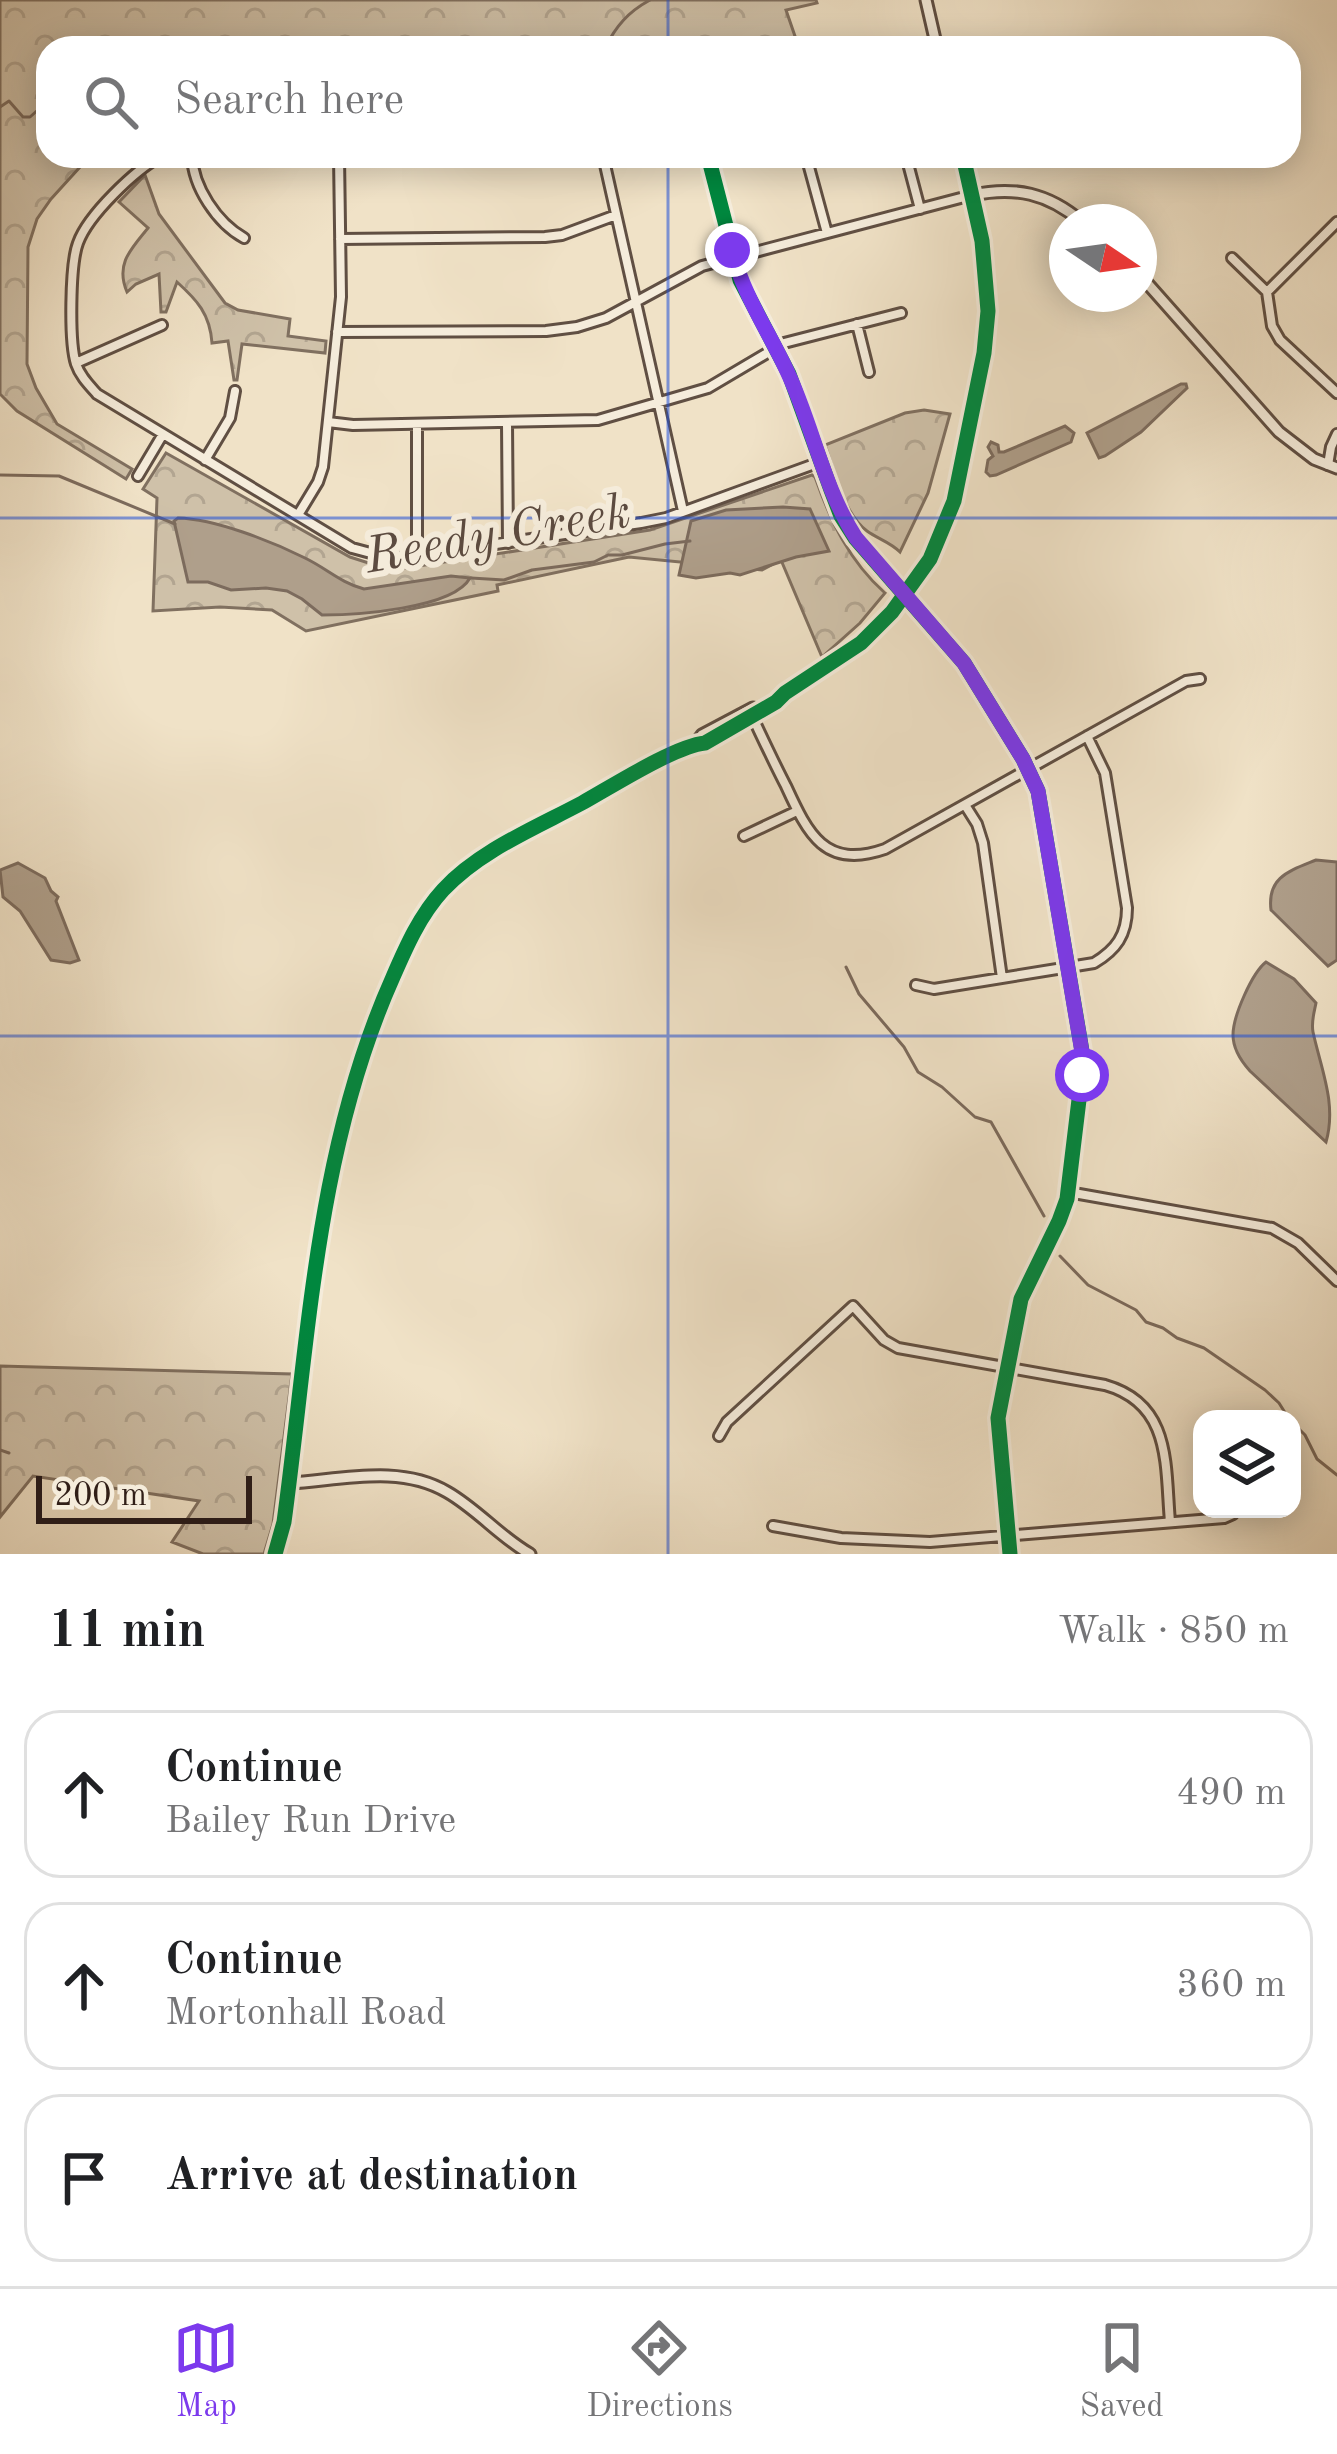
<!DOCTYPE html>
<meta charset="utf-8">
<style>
:root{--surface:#fff;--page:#f6f6f6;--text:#202124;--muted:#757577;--line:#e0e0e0;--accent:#7c3aed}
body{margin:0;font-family:"Old Standard TT",serif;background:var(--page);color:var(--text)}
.controls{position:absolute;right:36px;bottom:36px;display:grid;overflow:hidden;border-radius:24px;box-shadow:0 6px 30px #0003}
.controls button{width:108px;height:108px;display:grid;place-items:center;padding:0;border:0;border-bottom:3px solid var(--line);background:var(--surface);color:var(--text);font:60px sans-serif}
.compass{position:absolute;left:1049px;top:204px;width:108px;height:108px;border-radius:50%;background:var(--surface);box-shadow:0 6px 30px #0003;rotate:103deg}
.scale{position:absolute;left:36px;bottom:30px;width:216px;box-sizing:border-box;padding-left:12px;border:6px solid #301e17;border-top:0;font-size:33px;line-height:42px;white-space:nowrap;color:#301e17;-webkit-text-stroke:9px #f5ecdb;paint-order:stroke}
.stop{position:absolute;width:36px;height:36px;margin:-27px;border:9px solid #7c3aed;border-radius:50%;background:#fff}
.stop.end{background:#7c3aed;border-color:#fff;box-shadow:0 3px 12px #0008}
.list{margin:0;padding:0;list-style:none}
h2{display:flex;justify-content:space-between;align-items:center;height:156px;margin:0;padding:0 48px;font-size:51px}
h2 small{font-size:39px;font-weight:400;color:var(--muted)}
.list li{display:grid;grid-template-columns:78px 1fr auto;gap:36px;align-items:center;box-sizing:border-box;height:168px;margin:0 24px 24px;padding:0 24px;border:3px solid var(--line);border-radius:36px}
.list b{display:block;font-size:45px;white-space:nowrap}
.list p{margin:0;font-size:39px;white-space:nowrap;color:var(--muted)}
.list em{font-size:39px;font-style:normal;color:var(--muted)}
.icon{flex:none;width:66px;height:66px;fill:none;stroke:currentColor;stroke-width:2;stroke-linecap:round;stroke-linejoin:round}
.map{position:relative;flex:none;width:1337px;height:1554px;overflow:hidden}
.search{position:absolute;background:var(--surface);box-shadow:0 6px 30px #0003;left:36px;right:36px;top:36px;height:132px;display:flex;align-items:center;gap:30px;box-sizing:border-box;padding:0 42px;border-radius:36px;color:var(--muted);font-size:45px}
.sheet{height:732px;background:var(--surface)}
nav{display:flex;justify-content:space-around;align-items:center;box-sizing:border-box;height:168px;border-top:3px solid var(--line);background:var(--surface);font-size:33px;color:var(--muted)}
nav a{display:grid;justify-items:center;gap:6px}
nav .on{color:var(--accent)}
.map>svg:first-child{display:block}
.forest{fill:url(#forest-crowns);stroke:#807060;stroke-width:3}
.water{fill:#af9f8b;stroke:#7c6b5d;stroke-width:3}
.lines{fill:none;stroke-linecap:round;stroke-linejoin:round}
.stream{stroke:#7c6b5d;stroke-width:3}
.minor-casing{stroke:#604f43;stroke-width:14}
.tertiary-casing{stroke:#604f43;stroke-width:15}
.minor{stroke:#f5ecdb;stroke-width:8}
.tertiary{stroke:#f5ecdb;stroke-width:9}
.cycleway-casing{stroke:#f5ecdb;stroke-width:22}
.cycleway{stroke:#00873e;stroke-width:15}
.route{stroke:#7c3aed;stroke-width:15}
.grid{fill:none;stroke:#1d4ed8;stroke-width:3;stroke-opacity:0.55}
.labels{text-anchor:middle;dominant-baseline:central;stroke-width:12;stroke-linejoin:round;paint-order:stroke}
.water-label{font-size:51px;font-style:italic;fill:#5c4b40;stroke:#f5ecdb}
</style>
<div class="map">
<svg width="1337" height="1554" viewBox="0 0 1337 1554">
<defs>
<pattern id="forest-crowns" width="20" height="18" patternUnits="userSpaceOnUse" patternTransform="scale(3)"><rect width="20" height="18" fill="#cfc1a9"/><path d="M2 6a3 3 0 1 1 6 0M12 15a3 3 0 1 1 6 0" fill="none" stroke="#b2a591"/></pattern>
</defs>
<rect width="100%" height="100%" fill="#f0e2c7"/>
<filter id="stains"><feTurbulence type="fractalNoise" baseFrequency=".00167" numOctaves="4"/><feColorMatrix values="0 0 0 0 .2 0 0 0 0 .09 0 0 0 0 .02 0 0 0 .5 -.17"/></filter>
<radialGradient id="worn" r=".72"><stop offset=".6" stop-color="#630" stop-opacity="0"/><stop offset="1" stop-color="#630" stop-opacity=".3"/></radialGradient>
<path class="forest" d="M0 0H816L817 3 786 10 797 42 771 48H48V156H90L51 199 37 219 28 247 27 364 36 388 57 424 132 469 126 479 17 411 0 394Z
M145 175 159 214 225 303 238 310 290 319 288 336 326 341 325 353 242 344 237 380H234L228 341 212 343C210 314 197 300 177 282L166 312H161L159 274 136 284 127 292C115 264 131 249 148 228L119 202Z
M924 410 950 414 928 493 900 552C890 542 878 539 867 531 843 513 835 472 825 445L905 413Z
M166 453 350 557 381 567 406 568 650 530 812 475 815 477C831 522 849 561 885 593L860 623 822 657 781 560 762 570 629 557 497 585 498 591 306 631 272 610 220 607 153 611 157 498 143 489Z
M0 1366 292 1374 273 1524 264 1554H203L172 1542 199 1501 33 1476 0 1517Z"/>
<path class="water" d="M1181 384H1186L1187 388 1141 432 1105 456 1099 458 1087 433Z
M1065 426 1074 433 1071 442 996 475 990 476 986 472 988 460 993 456 988 447 991 442 998 445 999 452H1004Z
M783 507 810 509 829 551 796 557 740 575 730 573 696 578 679 575 691 521 726 510Z
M178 518C215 519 271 541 305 558 326 568 341 583 364 589L451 576 470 578C453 609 355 615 322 615L302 599 287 591 266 588 231 590 208 582H188L174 521Z
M1316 860 1337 862V960L1328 966 1271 910C1267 877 1289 871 1316 860Z
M18 863 45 878 51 891 58 897 56 901 79 960 70 963 51 960 20 911 3 897 0 870Z
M1266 962 1294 979 1316 1003C1314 1013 1311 1022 1313 1032 1321 1069 1337 1104 1326 1142L1250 1071C1241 1061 1233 1049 1233 1035 1233 1016 1252 973 1266 962Z"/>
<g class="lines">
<path class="stream" d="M605 48C616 26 628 12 650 0
M0 107 9 101 23 117H30L39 109 48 108
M0 475 59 476 175 524
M471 578 504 580 532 570 594 562 608 555H622L665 544 690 541
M846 967 859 994 904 1047 918 1072 942 1087 975 1117 991 1122 1044 1216
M1060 1256 1088 1285 1136 1310 1146 1322 1163 1328 1177 1338 1204 1348 1265 1390 1279 1403 1289 1419
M1292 1422 1305 1435 1317 1459 1337 1475
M0 1450 9 1453"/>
<g class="minor-casing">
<path id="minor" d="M161 156C135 170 88 215 78 243 70 264 69 342 76 364 80 376 89 385 97 394L352 548 393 559 641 523 666 518 820 462
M192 156C193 187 217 223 244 238
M603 156 683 511
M708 156 740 280 789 374 831 490 841 516 855 538 964 663 1023 759 1038 791 1082 1051V1075L1067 1199 1059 1221 1021 1299 998 1418 1010 1554
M806 156 827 233
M906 156 920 209
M340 239 545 237 562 235 616 215
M1232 258 1267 292 1272 326 1280 340 1337 393
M1267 292 1337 222
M857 324 869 372
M337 332 546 331 577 327 606 318 702 266 972 195
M76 363 162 325
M328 422 353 425 598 420 708 388 784 343 901 313
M507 423 508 543
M417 424V556
M205 460 230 418 235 391
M1328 465 1331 447 1337 434
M138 476 163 434
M298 515 318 482 323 467 341 297 339 156
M752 716C763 739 774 763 786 786 808 834 825 870 885 849L1186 681 1200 679
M965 805 977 824 983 843 1002 978
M744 836 797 811
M916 985 934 989 1094 963C1116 950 1127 935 1127 908L1105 773 1087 736
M1068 1192 1272 1228 1298 1243 1337 1281
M719 1436 727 1422 853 1306 884 1340 898 1348 1105 1385C1172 1404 1165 1465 1170 1522
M773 1526 841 1538 930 1542 1224 1518 1233 1514"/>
</g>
<g class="tertiary-casing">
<path id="tertiary" d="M926 0 937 48
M972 195C1015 186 1048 193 1082 222
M1139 274 1279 432 1314 459 1337 468
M696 743 702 735 753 708
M289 1483C341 1480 400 1464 447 1492 477 1509 500 1537 530 1554
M275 1554 284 1522C309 1338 316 1149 393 977 406 947 420 915 443 890 479 851 535 828 582 803 611 787 675 746 705 743L776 702 785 693 861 643 892 612 930 559 954 501 984 353 988 311 982 241 963 156"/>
</g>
<use href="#minor" class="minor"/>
<use href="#tertiary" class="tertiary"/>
<g class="cycleway-casing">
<path id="cycleway" d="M708 156 740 280 789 374 831 490 841 516 855 538 964 663 1023 759 1038 791 1082 1051V1075L1067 1199 1059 1221 1021 1299 998 1418 1010 1554
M275 1554 284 1522C309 1338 316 1149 393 977 406 947 420 915 443 890 479 851 535 828 582 803 611 787 675 746 705 743L776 702 785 693 861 643 892 612 930 559 954 501 984 353 988 311 982 241 963 156"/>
</g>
<use href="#cycleway" class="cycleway"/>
</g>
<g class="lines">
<path class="route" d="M732 250C743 295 768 330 787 371 813 426 823 487 856 538L964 663 1023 759 1038 791 1082 1052V1075"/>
</g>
<path class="grid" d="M668 0V48M668 156V1554M0 518H1337M0 1036H1337"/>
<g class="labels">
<g class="water-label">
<text transform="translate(498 536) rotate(-10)">Reedy Creek</text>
</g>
</g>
<rect width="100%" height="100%" filter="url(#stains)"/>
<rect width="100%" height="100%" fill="url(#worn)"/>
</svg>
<div class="controls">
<button><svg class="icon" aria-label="layers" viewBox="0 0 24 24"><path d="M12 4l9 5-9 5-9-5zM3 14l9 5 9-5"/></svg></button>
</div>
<svg class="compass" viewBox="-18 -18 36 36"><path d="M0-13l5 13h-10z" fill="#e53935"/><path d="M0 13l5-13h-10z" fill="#757577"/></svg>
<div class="scale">200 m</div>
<div class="stop" style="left:1082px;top:1075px"></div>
<div class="stop end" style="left:732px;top:250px"></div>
<div class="search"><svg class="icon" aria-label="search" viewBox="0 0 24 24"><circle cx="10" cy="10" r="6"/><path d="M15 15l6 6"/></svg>Search here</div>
</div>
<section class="sheet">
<h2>11 min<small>Walk · 850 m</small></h2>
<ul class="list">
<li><svg class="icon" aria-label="ahead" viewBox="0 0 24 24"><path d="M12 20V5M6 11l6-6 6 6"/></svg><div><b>Continue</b><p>Bailey Run Drive</p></div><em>490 m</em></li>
<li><svg class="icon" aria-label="ahead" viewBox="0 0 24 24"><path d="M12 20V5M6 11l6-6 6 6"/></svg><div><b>Continue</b><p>Mortonhall Road</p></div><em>360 m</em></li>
<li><svg class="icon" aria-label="arrive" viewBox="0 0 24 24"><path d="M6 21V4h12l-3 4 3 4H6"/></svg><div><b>Arrive at destination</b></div></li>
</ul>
</section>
<nav>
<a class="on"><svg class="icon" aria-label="map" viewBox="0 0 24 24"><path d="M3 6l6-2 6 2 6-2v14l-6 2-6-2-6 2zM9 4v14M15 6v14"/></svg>Map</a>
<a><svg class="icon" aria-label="directions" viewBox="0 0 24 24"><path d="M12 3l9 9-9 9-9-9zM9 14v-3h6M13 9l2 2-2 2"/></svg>Directions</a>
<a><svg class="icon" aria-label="saved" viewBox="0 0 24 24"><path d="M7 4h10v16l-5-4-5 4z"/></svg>Saved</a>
</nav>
